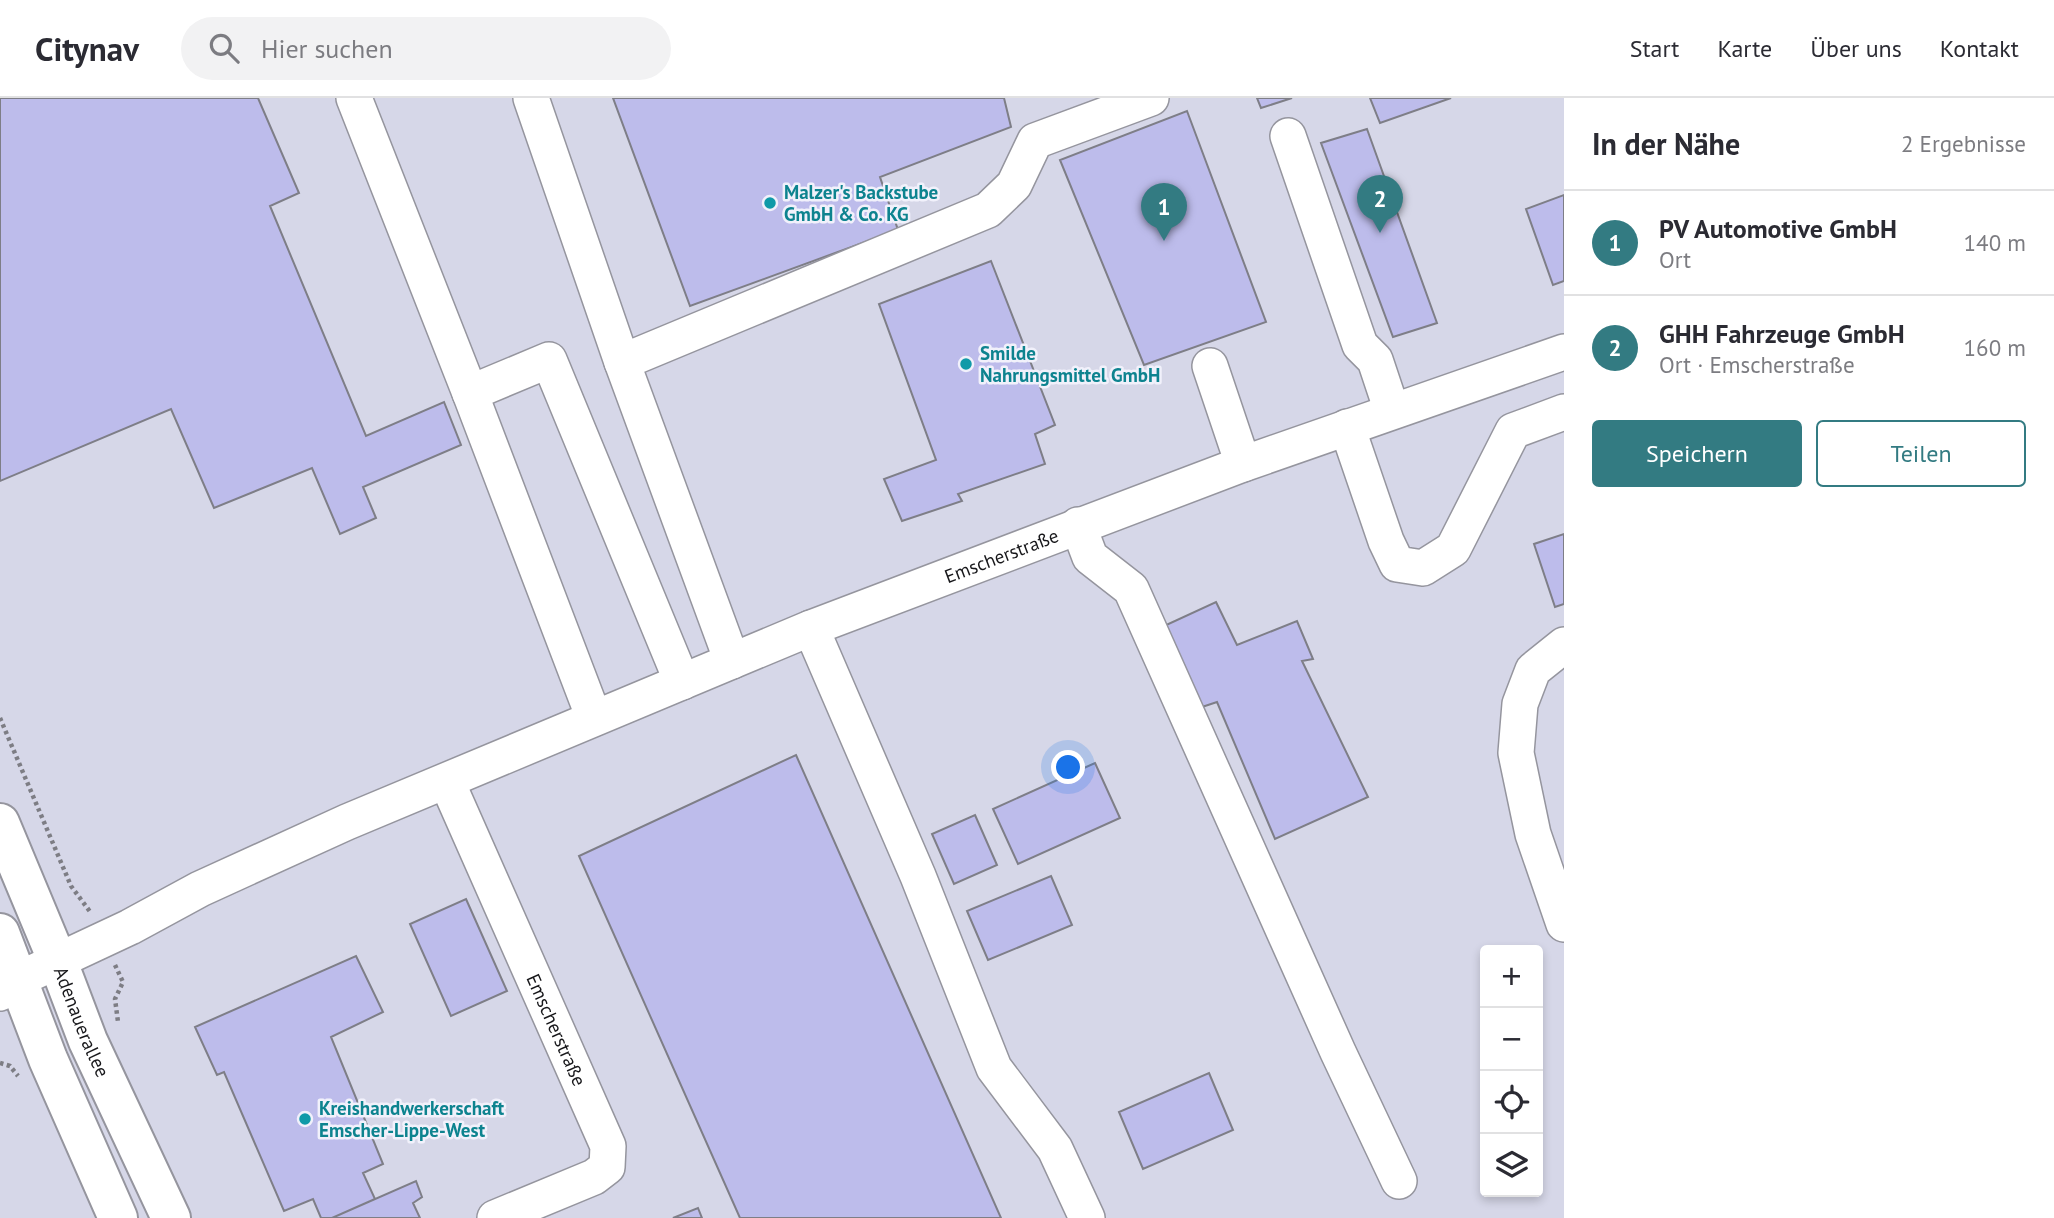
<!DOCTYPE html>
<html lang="de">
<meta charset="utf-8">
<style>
:root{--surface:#fff;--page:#f2f2f3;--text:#2b2b33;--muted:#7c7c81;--line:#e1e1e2;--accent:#337b82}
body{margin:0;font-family:"PT Sans",sans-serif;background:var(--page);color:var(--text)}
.controls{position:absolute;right:21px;bottom:21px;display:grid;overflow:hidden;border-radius:7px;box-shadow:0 4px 10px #0003}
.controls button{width:63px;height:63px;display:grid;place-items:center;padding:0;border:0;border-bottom:2px solid var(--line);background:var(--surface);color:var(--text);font:35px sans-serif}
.you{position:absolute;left:1069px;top:670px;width:24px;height:24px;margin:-18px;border:5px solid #fff;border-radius:50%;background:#1a73e8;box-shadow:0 0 0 10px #1a73e833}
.badge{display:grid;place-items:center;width:46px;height:46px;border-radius:50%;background:var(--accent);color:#fff;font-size:23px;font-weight:700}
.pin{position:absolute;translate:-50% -58px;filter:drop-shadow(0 2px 4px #0008)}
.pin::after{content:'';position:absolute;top:37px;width:24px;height:21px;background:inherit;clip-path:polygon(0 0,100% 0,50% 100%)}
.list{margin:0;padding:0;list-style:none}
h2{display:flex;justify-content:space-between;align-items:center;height:91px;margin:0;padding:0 28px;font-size:30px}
h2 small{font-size:23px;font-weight:400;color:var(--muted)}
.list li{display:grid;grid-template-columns:46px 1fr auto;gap:21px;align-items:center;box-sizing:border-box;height:105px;padding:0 28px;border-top:2px solid var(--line)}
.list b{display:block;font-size:26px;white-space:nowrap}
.list p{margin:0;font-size:23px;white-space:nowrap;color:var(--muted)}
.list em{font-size:23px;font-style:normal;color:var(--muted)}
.actions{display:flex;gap:14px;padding:21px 28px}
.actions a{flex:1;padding:16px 0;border:2px solid var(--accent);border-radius:7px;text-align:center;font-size:24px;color:var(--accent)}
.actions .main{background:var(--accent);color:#fff}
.icon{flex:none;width:38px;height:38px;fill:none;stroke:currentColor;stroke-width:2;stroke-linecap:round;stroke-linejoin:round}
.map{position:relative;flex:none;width:1564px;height:1120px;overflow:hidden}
header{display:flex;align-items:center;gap:42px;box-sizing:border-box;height:98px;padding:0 35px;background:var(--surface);border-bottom:2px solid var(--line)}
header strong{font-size:33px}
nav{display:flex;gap:38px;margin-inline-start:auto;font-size:24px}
.search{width:490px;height:63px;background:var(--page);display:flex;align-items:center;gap:18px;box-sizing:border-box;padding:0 24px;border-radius:38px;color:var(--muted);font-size:26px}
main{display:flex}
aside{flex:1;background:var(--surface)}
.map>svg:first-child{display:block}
.built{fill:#d6d7e8;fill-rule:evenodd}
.building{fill:#bdbceb;stroke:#7e7e87;stroke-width:2}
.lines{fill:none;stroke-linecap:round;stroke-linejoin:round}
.minor-casing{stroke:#95959e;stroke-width:38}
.major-casing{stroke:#95959e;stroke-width:42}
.path{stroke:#7d7d84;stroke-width:4.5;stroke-dasharray:3.5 3.5;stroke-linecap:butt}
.minor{stroke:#fff;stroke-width:35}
.major{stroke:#fff;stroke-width:38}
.culture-dot{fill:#0f9aa8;stroke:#f1f1fb;stroke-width:2.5}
.labels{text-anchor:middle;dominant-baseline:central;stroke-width:5;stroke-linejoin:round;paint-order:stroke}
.culture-label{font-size:19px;font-weight:bold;fill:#0d838f;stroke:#f1f1fb;text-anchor:start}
.street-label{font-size:19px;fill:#17171a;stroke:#f1f1fb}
</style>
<header>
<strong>Citynav</strong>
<div class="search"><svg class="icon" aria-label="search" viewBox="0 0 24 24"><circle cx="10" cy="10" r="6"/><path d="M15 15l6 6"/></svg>Hier suchen</div>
<nav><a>Start</a><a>Karte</a><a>Über uns</a><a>Kontakt</a></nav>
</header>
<main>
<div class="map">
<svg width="1564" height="1120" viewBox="0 0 1564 1120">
<rect width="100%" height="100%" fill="#e4e4ee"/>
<path class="built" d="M0 0H1564V1120H0ZM1485 852H1538V1094H1485Z"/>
<path class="building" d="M0 0H258L299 95 270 108 366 338 444 304 461 347 363 389 376 420 340 436 312 370 214 410 171 311 0 383Z
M613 0H1004L1011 29 880 79 898 132 690 208Z
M1257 0H1292L1261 10Z
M1370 0H1451L1380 25Z
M1187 13 1266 224 1144 267 1060 62Z
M1367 31 1437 225 1393 239 1321 45Z
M1564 97V183L1553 187 1526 111Z
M991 163 1055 327 1035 336 1045 366 958 396 962 403 902 423 884 381 936 362 879 206Z
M1564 436V506L1555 509 1534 446Z
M1216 504 1237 547 1297 523 1313 561 1302 563 1368 699 1275 741 1217 604 1202 609 1164 528Z
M796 657 1001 1120H740L579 758Z
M1095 665 1120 720 1018 766 993 711Z
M975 717 997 767 954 786 932 736Z
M1051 778 1072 827 988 862 967 813Z
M466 801 507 893 451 918 410 826Z
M356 858 383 914 331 939 383 1066 363 1075 375 1101 332 1120H321L313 1101 284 1113 224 974 217 977 195 929Z
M1209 975 1233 1032 1143 1071 1119 1014Z
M416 1083 422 1099 413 1105 420 1120H332Z
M698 1110 702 1120H673Z"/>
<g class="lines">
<g class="minor-casing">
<g id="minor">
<path d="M354 0 470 295"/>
<path d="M531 0 622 264 988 112 1014 87 1035 43 1151 0"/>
<path d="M1288 38 1360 247 1375 262 1392 313"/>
<path d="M622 264 732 563"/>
<path d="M1210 268 1243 366"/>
<path d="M1347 329 1386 443 1397 466 1423 470 1453 451 1513 333 1564 314"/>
<path d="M1078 427 1090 459 1131 491 1338 954 1399 1083"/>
<path d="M811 530 918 778 994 970 1055 1051 1087 1120"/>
<path d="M1564 547 1533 572 1520 606 1516 655 1533 736 1564 826"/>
<path d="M594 620 470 295 549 262 682 584"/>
<path id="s1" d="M447 684 608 1048 607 1069 594 1079 495 1120"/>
<path id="s2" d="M0 895 19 881 130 829 200 791 347 724 811 530 1243 366 1564 254"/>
</g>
</g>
<g class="major-casing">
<g id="major">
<path id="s3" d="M0 725 58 864 88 943 171 1120"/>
<path d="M0 835 48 961 118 1120"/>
</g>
</g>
<path class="path" d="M0 620 71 788 91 815
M115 867 123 884 115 901 118 924
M0 965 10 968 18 978"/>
<use href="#minor" class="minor"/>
<use href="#major" class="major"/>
</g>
<g class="culture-dot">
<circle cx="770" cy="105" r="7"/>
<circle cx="966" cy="266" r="7"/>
<circle cx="305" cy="1021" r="7"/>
</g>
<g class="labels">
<g class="culture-label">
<text x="784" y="94">Malzer's Backstube<tspan x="784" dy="22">GmbH &amp; Co. KG</tspan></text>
<text x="980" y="255">Smilde<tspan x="980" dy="22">Nahrungsmittel GmbH</tspan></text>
<text x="319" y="1010">Kreishandwerkerschaft<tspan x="319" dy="22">Emscher-Lippe-West</tspan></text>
</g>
<g class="street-label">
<text stroke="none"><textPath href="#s2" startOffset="1094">Emscherstraße</textPath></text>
<text stroke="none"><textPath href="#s3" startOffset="215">Adenauerallee</textPath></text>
<text stroke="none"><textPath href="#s1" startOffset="271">Emscherstraße</textPath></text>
</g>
</g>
</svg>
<div class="controls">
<button>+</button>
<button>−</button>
<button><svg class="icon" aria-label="locate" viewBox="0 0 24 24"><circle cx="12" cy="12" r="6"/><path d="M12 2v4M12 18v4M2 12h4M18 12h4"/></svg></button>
<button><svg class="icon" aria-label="layers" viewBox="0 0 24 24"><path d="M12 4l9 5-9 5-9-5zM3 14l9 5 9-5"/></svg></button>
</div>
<div class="you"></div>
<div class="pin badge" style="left:1164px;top:143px">1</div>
<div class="pin badge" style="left:1380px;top:135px">2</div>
</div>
<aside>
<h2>In der Nähe<small>2 Ergebnisse</small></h2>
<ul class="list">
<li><span class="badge">1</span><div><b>PV Automotive GmbH</b><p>Ort</p></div><em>140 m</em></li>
<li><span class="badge">2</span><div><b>GHH Fahrzeuge GmbH</b><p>Ort · Emscherstraße</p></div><em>160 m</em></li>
</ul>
<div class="actions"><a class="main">Speichern</a><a>Teilen</a></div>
</aside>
</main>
